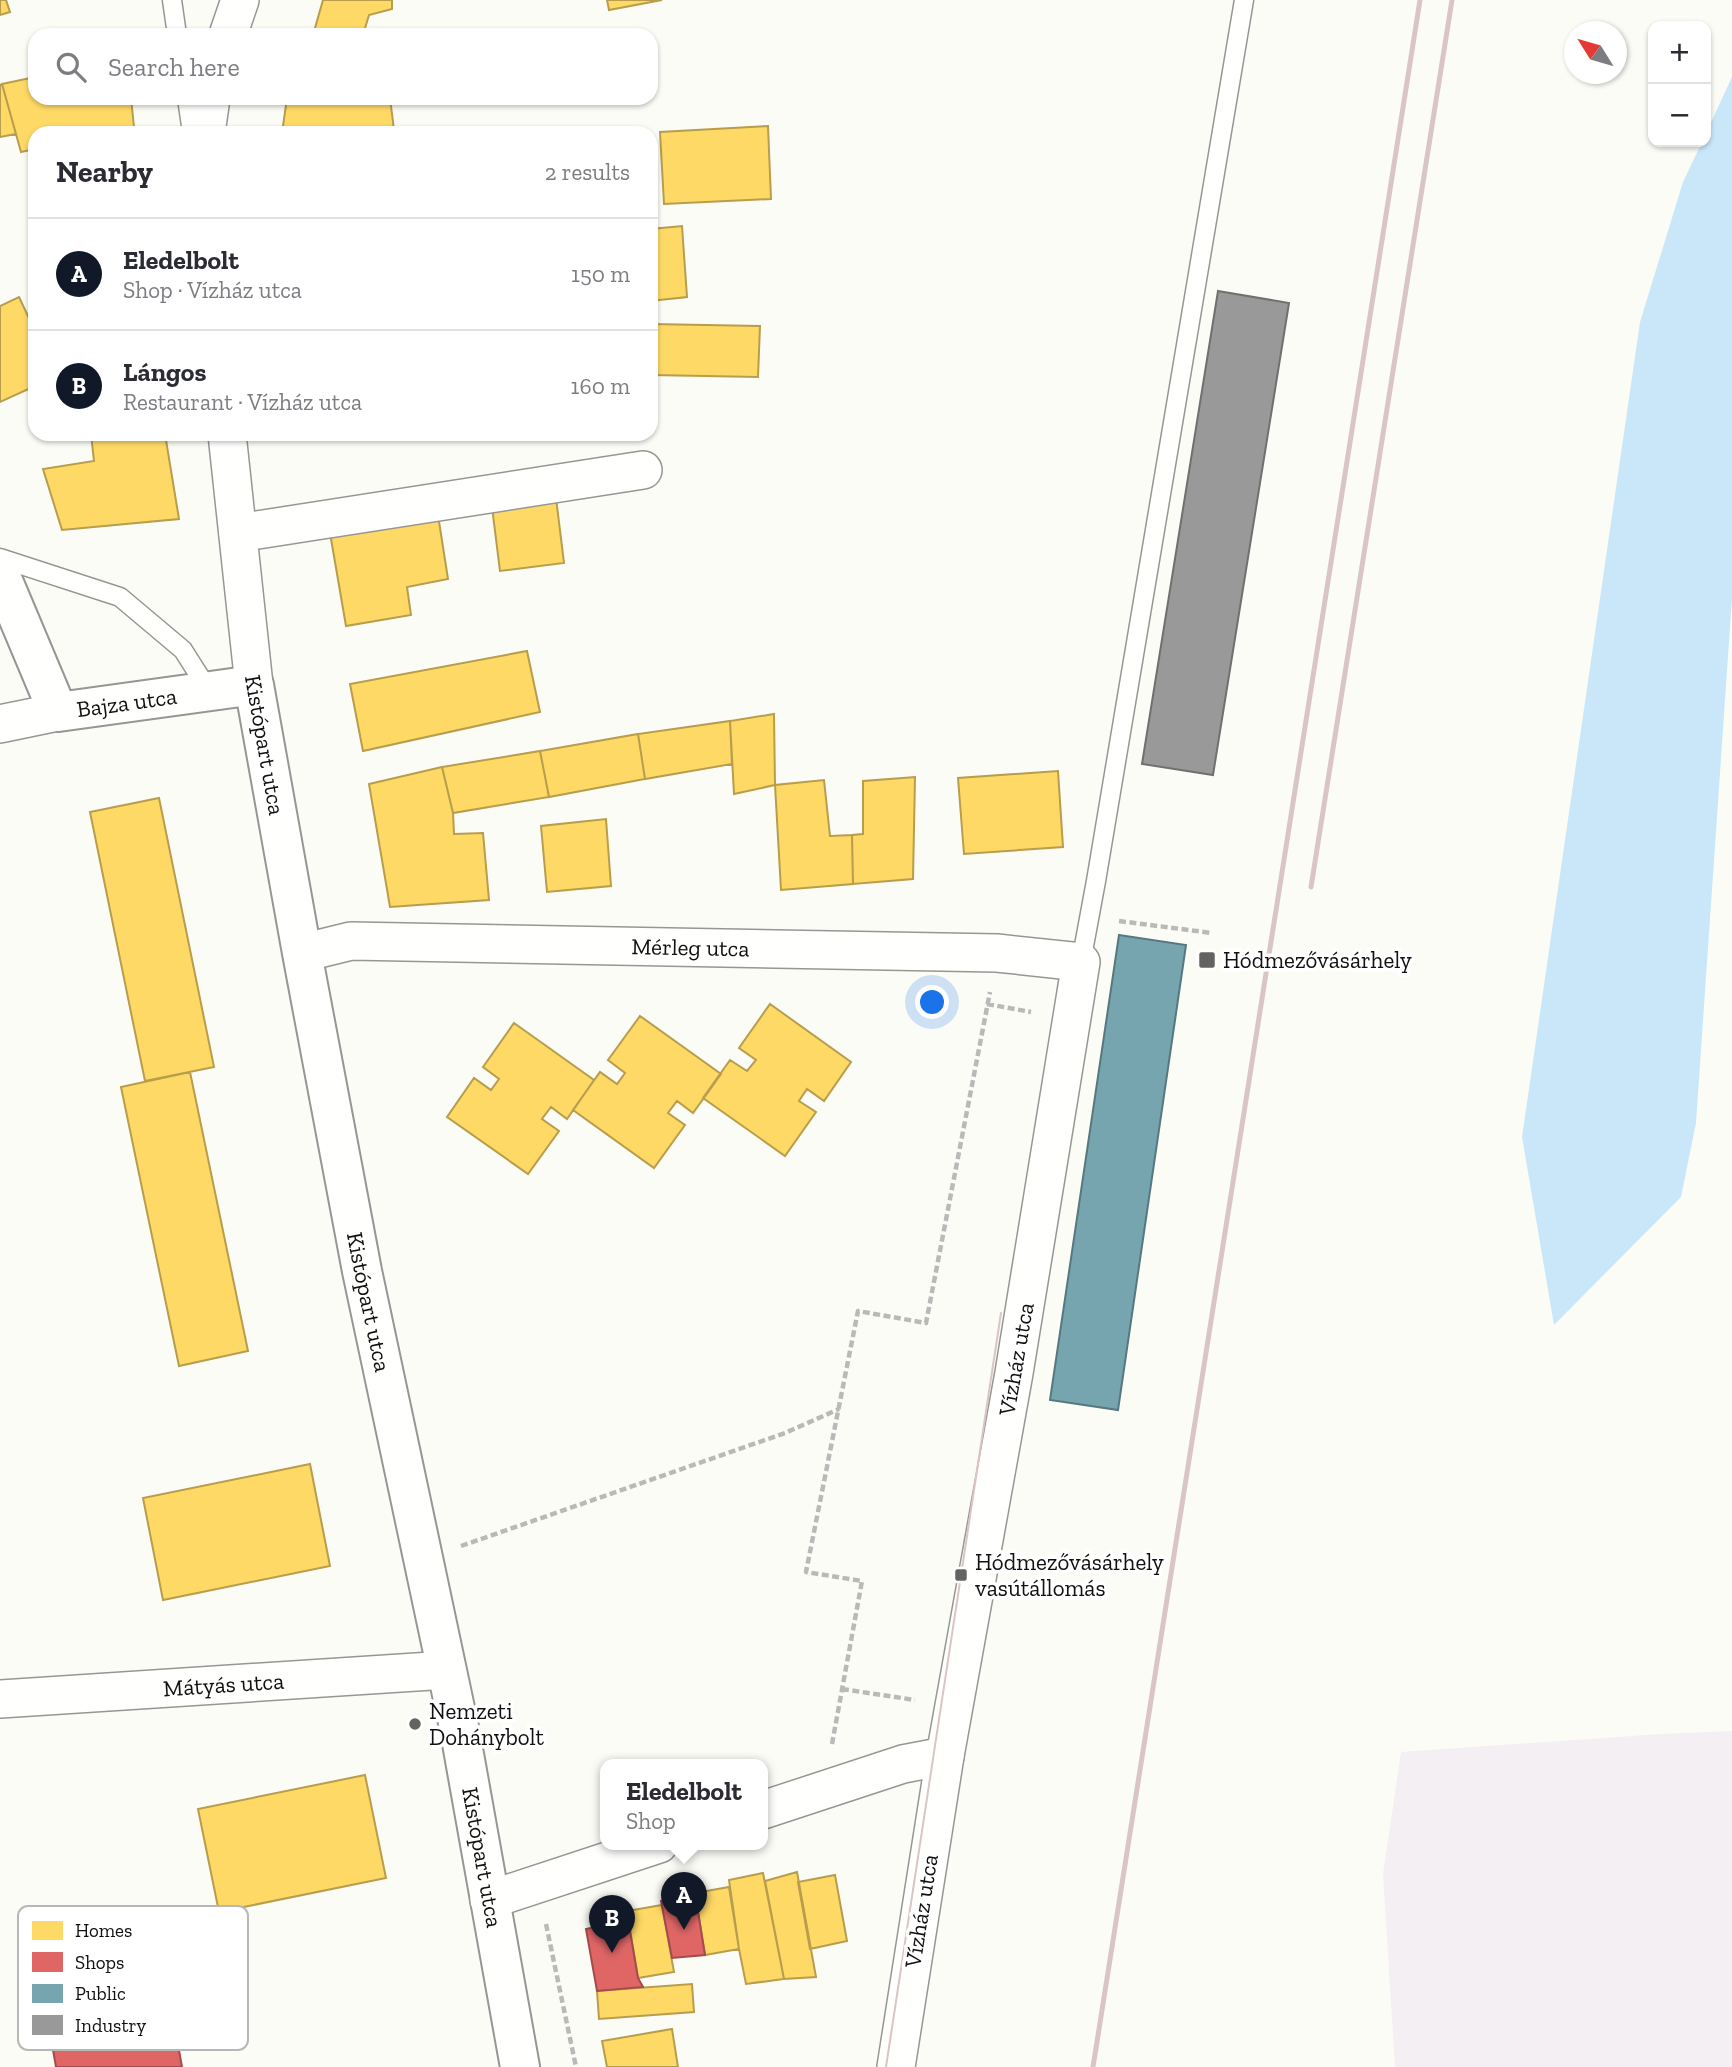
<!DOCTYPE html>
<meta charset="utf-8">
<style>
:root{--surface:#fff;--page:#f7f7f7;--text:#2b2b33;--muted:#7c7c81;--line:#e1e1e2;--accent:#111827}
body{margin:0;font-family:"Zilla Slab",serif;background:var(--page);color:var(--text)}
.controls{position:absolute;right:21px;top:21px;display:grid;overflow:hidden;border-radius:14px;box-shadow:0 2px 5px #0004}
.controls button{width:63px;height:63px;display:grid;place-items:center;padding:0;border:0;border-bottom:2px solid var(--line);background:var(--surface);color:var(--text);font:35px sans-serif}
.compass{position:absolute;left:1564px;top:21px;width:63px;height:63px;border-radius:50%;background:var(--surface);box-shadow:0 2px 5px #0004;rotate:307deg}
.you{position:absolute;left:933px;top:1003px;width:24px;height:24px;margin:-18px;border:5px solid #fff;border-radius:50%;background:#1a73e8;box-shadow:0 0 0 10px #1a73e833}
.badge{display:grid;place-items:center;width:46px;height:46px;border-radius:50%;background:var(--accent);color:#fff;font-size:23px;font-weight:700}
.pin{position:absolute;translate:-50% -58px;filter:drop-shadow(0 2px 4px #0008)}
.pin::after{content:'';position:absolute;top:37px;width:24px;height:21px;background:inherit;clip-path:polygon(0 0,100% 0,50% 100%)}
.popup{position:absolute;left:600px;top:1759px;width:168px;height:91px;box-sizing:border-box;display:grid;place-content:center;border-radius:14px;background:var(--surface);filter:drop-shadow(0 2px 5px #0005);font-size:23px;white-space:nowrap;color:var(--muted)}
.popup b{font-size:26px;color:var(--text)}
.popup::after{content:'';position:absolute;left:50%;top:100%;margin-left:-14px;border:14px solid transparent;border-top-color:var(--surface)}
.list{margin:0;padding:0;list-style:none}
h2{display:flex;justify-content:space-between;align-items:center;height:91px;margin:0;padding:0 28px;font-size:30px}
h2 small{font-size:23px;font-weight:400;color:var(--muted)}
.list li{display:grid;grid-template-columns:46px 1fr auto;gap:21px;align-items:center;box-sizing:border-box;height:112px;padding:0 28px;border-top:2px solid var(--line)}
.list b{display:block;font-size:26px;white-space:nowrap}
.list p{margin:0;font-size:23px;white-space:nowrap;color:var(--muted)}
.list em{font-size:23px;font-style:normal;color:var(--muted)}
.icon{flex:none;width:38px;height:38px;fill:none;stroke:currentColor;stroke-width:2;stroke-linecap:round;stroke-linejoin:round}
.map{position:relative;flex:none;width:1732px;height:2067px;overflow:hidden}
.search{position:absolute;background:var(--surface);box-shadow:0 2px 5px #0004;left:28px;top:28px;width:630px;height:77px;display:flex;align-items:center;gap:18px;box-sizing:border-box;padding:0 24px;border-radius:21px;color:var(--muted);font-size:26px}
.panel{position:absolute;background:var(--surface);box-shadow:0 2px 5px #0004;left:28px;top:126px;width:630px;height:315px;border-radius:21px}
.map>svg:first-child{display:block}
.industrial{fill:#f4eff3}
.water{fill:#cae7f9}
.homes{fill:#ffd966;stroke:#b79d4c;stroke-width:2}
.shops{fill:#e06666;stroke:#a24c4c;stroke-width:2}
.public{fill:#76a5af;stroke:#57787f;stroke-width:2}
.industry{fill:#999;stroke:#707070;stroke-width:2}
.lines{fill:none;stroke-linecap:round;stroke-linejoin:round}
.service-casing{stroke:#969694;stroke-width:21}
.minor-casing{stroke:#969694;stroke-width:40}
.tertiary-casing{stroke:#969694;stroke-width:42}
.path{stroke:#b9b9b8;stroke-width:4.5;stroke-dasharray:7 3.5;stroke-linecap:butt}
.service{stroke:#fffffe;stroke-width:18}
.minor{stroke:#fffffe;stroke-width:37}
.tertiary{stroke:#fffffe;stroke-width:38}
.tram{stroke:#dac5c5;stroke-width:2}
.rail{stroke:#dac5c5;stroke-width:5}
.poi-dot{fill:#636361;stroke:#fff;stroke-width:2.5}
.labels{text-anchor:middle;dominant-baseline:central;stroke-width:7;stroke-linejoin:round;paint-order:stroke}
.street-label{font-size:23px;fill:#101010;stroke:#fff}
.poi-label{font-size:23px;fill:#101010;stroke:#fff;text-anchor:start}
.key{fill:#fff;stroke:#b7b7b7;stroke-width:2}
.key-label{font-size:19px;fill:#101010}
</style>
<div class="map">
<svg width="1732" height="2067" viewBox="0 0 1732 2067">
<rect width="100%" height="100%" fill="#fcfcf7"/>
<path class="industrial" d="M1732 1731V2067H1395L1383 1874 1401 1752 1661 1734Z"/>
<path class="water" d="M1732 77V598L1696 1123 1681 1197 1554 1325 1522 1137 1640 322 1683 182 1702 142H1706V133Z"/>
<path class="homes" d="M0 0H6L10 12 0 15Z
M323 0H392V9L369 15 363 35H313Z
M607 0H662L609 10Z
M35 77V98H131L134 127 108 133H35V149L21 152 2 84Z
M2 84 16 134 0 137V85Z
M287 98H390L394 130 374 133H282Z
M768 126 771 199 664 204 660 132Z
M682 226 687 297 651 301V229Z
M19 297 35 331V386L0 402V306Z
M651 324 760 326 758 377 651 375Z
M91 434H165L179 519 62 530 43 469 94 461Z
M556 498 564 563 500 571 492 507Z
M438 515 448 579 407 587 411 615 346 626 330 533Z
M527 651 540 712 363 751 350 684Z
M774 714 775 785 734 794 730 721Z
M730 721 732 764 645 779 638 734Z
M638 734 645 779 549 797 540 751Z
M540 751 549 797 453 813 442 767Z
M442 767 453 813 454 834 483 833 489 900 390 907 369 784Z
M1058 771 1063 847 964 854 958 778Z
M915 777 913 879 853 884 852 835 863 834V781Z
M824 780 830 836 852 835 853 884 781 890 775 785Z
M159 798 214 1067 145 1081 90 812Z
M606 819 611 886 547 892 541 826Z
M770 1004 851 1062 824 1101 807 1089 799 1101 816 1112 785 1156 703 1098 730 1060 747 1071 756 1060 739 1048Z
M640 1016 721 1074 693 1113 677 1101 668 1113 685 1125 654 1168 573 1110 600 1072 617 1084 625 1073 608 1060Z
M514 1023 594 1080 567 1119 551 1107 542 1119 559 1131 528 1174 447 1117 474 1078 491 1090 499 1079 483 1067Z
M190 1072 248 1351 179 1366 121 1087Z
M310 1464 330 1566 163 1600 143 1498Z
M365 1775 386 1878 219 1912 198 1809Z
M797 1872 816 1977 784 1979 765 1881Z
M763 1873 784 1979 746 1984 739 1949 729 1880Z
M835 1875 847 1941 810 1949 798 1882Z
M729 1887 739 1949 705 1955 695 1893Z
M662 1905 674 1972 638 1978 627 1911Z
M692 1984 694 2012 599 2019 597 1991Z
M672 2029 678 2067H607L602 2041Z"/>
<path class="shops" d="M695 1893 705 1955 672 1958 661 1901Z
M628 1920 638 1978 643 1987 597 1991 586 1929Z
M157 1927 182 2067H56L35 1948Z"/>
<path class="public" d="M1119 935 1186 945 1118 1410 1050 1400Z"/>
<path class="industry" d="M1218 291 1289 303 1213 775 1142 764Z"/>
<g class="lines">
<g class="service-casing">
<path id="service" d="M172 0 177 35
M187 98 192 133
M0 558 120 597 183 650 209 691
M1081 962 1096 881 1244 0"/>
</g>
<g class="minor-casing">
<g id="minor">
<path d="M228 35 240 0"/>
<path d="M206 133 211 98"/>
<path d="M227 434 254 685"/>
<path d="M238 533 643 470"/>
<path d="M0 724 58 712"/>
<path id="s1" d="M302 953 351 941 997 953 1081 962 1014 1373 945 1756 896 2067"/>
<path id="s2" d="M0 1699 447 1670"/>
<path d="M763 1810 903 1764 945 1756"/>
<path d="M489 1900 659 1844"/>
</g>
</g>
<g class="tertiary-casing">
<g id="tertiary">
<path id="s3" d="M0 574 58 712 254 685 302 953 362 1271 460 1732 520 2067"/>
</g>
</g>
<path class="path" d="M1119 921 1212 933
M987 1004 1031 1012
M461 1546 785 1433 839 1409
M842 1689 915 1700
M832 1744 862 1581 806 1572 858 1311 926 1323 990 992
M546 1924 576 2067"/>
<use href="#service" class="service"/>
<use href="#minor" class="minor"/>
<use href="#tertiary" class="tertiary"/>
<path class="tram" d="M886 2067 1001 1313"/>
<path class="rail" d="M1311 887 1452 0
M1093 2067 1420 0"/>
</g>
<g class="poi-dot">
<rect x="1198" y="951" width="18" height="18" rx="3.5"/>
<rect x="954" y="1568" width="14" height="14" rx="3.5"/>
<circle cx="415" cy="1724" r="7"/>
</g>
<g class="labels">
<g class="street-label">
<text stroke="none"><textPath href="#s3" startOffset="219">Bajza utca</textPath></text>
<text transform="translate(265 745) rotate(80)">Kistópart utca</text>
<text stroke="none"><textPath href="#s1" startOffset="390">Mérleg utca</textPath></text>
<text stroke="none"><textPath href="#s3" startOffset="975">Kistópart utca</textPath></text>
<text transform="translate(1016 1359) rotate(-80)">Vízház utca</text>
<text stroke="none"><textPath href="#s2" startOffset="224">Mátyás utca</textPath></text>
<text stroke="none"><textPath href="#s3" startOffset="1542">Kistópart utca</textPath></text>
<text transform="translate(921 1911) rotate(-81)">Vízház utca</text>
</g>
<g class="poi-label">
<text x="1223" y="960">Hódmezővásárhely</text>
<text x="975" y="1562">Hódmezővásárhely<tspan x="975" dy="26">vasútállomás</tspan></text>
<text x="429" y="1711">Nemzeti<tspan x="429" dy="26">Dohánybolt</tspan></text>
</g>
</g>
<rect x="18" y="1906" width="230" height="144" rx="10" class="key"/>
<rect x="32" y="1921" width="31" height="19" fill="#ffd966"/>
<rect x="32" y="1952" width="31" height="20" fill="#e06666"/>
<rect x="32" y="1984" width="31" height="19" fill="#76a5af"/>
<rect x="32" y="2015" width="31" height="20" fill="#999"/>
<g class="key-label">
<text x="75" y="1937">Homes</text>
<text x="75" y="1969">Shops</text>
<text x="75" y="2000">Public</text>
<text x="75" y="2032">Industry</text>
</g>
</svg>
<div class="controls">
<button>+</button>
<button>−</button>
</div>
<svg class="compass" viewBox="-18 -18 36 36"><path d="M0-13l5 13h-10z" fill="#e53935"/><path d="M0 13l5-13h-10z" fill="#7c7c81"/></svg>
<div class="you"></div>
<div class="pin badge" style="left:684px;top:1930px">A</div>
<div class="popup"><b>Eledelbolt</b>Shop</div>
<div class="pin badge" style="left:612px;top:1953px">B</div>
<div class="search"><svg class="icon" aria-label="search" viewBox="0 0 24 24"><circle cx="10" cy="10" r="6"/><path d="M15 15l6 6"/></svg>Search here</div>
<section class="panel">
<h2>Nearby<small>2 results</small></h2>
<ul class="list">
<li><span class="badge">A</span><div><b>Eledelbolt</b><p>Shop · Vízház utca</p></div><em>150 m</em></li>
<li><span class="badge">B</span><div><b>Lángos</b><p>Restaurant · Vízház utca</p></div><em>160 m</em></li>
</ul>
</section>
</div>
